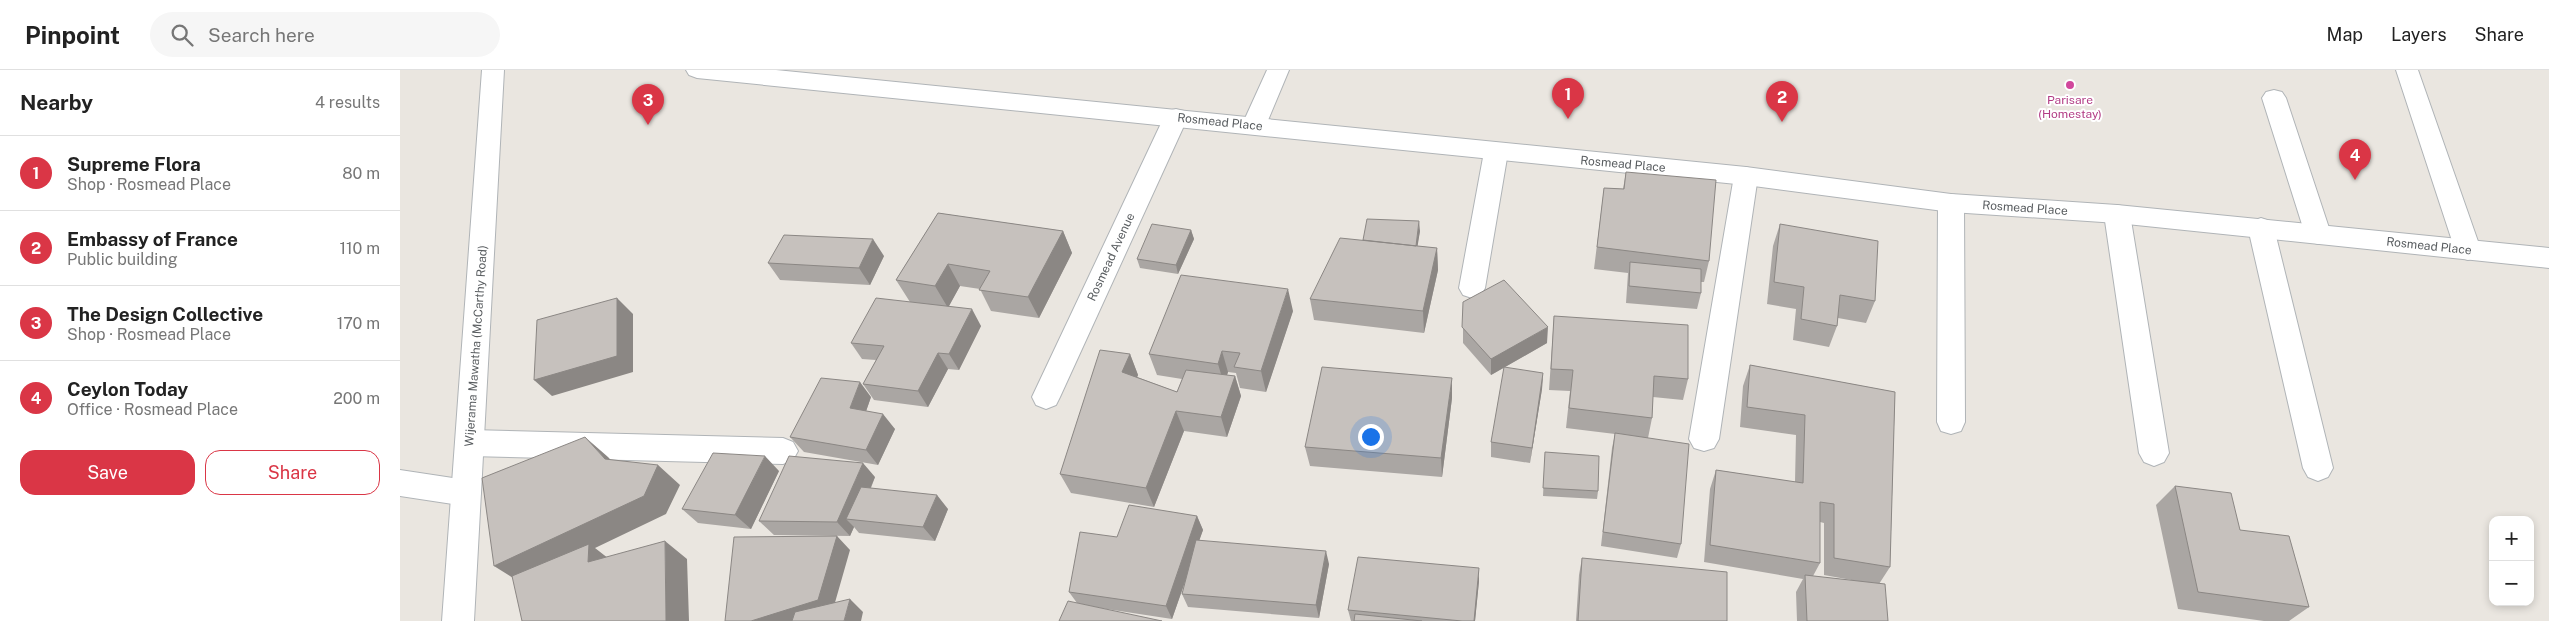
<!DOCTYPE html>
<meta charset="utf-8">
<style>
:root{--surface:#fff;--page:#f6f6f6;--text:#222;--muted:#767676;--line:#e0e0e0;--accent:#da3646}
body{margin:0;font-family:"Public Sans",sans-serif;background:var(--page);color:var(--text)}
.controls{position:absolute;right:15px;bottom:15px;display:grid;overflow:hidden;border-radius:10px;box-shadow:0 2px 8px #0003}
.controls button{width:45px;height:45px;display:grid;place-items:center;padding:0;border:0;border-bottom:1px solid var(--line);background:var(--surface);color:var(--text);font:25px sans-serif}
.you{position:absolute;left:970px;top:366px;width:18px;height:18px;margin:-12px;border:4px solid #fff;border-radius:50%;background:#1a73e8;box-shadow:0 0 0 8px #1a73e833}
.badge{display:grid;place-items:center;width:32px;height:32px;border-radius:50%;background:var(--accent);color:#fff;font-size:16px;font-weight:700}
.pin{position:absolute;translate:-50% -41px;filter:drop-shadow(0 1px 2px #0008)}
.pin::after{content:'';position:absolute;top:26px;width:18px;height:15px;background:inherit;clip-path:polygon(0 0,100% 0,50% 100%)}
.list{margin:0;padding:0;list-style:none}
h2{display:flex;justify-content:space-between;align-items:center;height:65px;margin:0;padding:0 20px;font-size:21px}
h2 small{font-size:16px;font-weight:400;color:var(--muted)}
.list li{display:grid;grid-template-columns:32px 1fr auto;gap:15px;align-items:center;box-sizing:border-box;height:75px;padding:0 20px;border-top:1px solid var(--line)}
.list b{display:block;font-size:19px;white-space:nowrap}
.list p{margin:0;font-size:16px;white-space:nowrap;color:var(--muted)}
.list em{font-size:16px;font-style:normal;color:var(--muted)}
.actions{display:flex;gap:10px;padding:15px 20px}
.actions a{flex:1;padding:11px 0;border:1px solid var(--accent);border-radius:15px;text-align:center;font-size:18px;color:var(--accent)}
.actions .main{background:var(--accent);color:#fff}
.icon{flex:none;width:28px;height:28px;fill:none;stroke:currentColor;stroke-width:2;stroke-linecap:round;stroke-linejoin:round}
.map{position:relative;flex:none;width:2149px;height:551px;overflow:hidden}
header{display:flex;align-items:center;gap:30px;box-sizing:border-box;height:70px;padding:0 25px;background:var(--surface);border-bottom:1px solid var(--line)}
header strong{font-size:24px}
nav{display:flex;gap:28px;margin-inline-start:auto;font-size:18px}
.search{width:350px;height:45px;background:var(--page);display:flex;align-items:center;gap:12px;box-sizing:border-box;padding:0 18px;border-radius:28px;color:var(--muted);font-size:19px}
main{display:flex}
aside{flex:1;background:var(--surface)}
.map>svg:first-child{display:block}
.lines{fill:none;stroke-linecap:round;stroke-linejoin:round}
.street-casing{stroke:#b0b4b7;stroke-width:2}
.secondary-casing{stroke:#b0b4b7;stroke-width:2}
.street{fill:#fff;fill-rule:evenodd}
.secondary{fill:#fff;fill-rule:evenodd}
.wall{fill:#aaa6a3;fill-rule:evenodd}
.shaded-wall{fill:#8b8784}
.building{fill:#c6c1bd;stroke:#8b8784}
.hotel-dot{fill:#d1479c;stroke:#fff;stroke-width:2}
.labels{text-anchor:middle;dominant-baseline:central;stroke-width:4;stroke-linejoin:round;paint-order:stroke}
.hotel-label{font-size:12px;fill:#b23c85;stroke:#fff}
.street-label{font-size:12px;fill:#595d60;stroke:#fff}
</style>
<header>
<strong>Pinpoint</strong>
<div class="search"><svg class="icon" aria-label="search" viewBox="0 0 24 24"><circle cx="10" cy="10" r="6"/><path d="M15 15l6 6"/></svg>Search here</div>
<nav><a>Map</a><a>Layers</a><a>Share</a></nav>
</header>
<main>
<aside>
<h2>Nearby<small>4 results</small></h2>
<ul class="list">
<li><span class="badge">1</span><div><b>Supreme Flora</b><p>Shop · Rosmead Place</p></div><em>80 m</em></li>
<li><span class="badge">2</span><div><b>Embassy of France</b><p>Public building</p></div><em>110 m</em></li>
<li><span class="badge">3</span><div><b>The Design Collective</b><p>Shop · Rosmead Place</p></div><em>170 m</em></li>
<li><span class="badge">4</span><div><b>Ceylon Today</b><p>Office · Rosmead Place</p></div><em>200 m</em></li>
</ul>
<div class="actions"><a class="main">Save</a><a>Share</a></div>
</aside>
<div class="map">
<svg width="2149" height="551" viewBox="0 0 2149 551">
<rect width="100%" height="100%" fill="#eae6e0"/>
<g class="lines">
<g class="street-casing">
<path id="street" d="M867 0H889L866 55 862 61 854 63 846 61 842 55Z
M1996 0H2018L2081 180 2077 187 2068 190 2059 187 2055 180Z
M1874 20 1882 22 1886 28 1931 164 1927 171 1918 174 1909 171 1905 164 1862 28 1866 22Z
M776 39 784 41 788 47 660 327 656 335 646 339 636 335 632 327 764 47 768 41Z
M1096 73 1105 76 1108 82 1085 218 1081 225 1072 228 1063 225 1059 218 1084 82 1087 76Z
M1346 97 1355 100 1358 106 1319 369 1314 378 1304 381 1294 378 1289 369 1334 106 1337 100Z
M1551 124 1560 126 1564 133 1565 352 1561 361 1551 364 1541 361 1537 352 1538 133 1542 126Z
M1717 135 1726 137 1730 144 1769 383 1764 392 1754 396 1744 392 1739 383 1704 144 1708 137Z
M1861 148 1870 151 1874 158 1933 398 1928 407 1918 411 1908 407 1903 398 1848 158 1852 151Z
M70 360 383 368 393 372 398 381 393 390 383 394 70 386 60 382 55 373 60 364Z
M0 400 66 410 77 414 81 423 77 432 66 436 0 426Z"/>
</g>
<g class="secondary-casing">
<path id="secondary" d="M82 0H104L74 551H42Z
M286 0H376L1346 97 1551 124 1717 135 2149 178V198L1717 153 1551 142 1346 115 297 8 289 5Z"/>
</g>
<use href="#street" class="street"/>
<use href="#secondary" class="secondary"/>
</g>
<path class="wall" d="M1226 102 1309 191 1304 212H1301V223L1297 239 1226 233 1228 203 1194 199 1204 118 1223 119Z
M538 143 663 161 672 183 639 248 591 241 580 219 560 216 548 237 581 256 559 300 548 299 528 337 474 330 463 314 476 290 462 289 451 273 521 234 510 232 496 210Z
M1380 154 1475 231 1466 253 1438 248 1437 256 1429 277 1393 270 1396 239 1367 234 1373 176Z
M791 160 794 169 778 204 740 198 737 189Z
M1020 161 1017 176 1037 178 1038 200 1024 263 914 250 910 229 963 170Z
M484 186 470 215 380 210 368 193Z
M1063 232 1147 273 1091 305 1063 273Z
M893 241 866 322 840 318 836 303 828 302 827 305 835 306 841 326 827 367 784 361 754 437 671 423 660 404 730 284 738 305 737 307 777 322 782 309 757 305 749 284Z
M1154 246 1288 309 1283 330 1253 327 1252 348 1248 368 1281 474 1277 488 1201 476 1212 378 1215 364 1166 358 1170 321 1149 320Z
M1350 295 1495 322 1490 497 1479 514 1488 551H1397L1396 522 1403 509 1304 492 1310 419 1316 400 1395 412 1396 365 1340 357 1343 316ZM1420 452 1424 453V505L1457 511 1413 506 1420 493Z
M1143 303 1142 319 1130 393 1091 387V372Z
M471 327 466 341 495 359 478 395 404 382 390 367Z
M1052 328 1042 407 910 396 905 377Z
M1145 382 1198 421 1197 429 1143 426Z
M379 401 351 459 298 453 282 439Z
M475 407 471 418 548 439 535 471 459 463 454 457 450 466 374 465 359 451Z
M1775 416 1840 460 1909 537 1889 551H1864L1778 539 1756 435Z
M797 446 803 460 799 470 929 494 919 548 788 537 782 524 785 512 772 549 700 538 677 533 669 522 717 467Z
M1182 488 1327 551H1176L1179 505Z
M1079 511 1075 551H951L948 540Z"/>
<path class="shaded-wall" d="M1019 151 1020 161 1016 186V177Z
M791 160 794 169 778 204 776 195Z
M663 161 672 183 639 248 628 227Z
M473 169 484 186 470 215 459 198Z
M1037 178 1038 200 1024 263 1023 241Z
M548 194 560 216 548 238 535 216Z
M888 219 893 241 866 322 861 301Z
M217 228 233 244V302L152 326 134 310Z
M572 239 581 256 559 300 549 284Z
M1148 257 1147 273 1091 305V289Z
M822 281 828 302 824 314 818 294Z
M538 283 548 299 528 337 518 321Z
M730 284 738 305 731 322 722 302Z
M1143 303 1142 319 1130 393 1132 378Z
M835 306 841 326 827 367 821 347Z
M1052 308V328L1042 407 1041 388Z
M460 312 471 327 462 353 450 338Z
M776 341 784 361 754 437 746 418Z
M483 344 495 359 478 395 466 380Z
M185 367 208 387 228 408 205 389Z
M365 386 379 401 351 459 335 445Z
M463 393 475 407 457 450 446 449 454 457 450 466 437 452Z
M258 395 280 415 266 444 195 478 213 492 121 513 94 496Z
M537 425 548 439 535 471 523 457Z
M797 446 803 460 772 549 766 536Z
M437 466 450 480 432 543 406 551H351Z
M265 471 287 489 289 551H266Z
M926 481 929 494 919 548 916 535Z
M1079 498V511L1075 551H1074Z
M450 529 463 542 461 551H444Z"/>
<path class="building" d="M1226 102 1316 110 1309 191 1197 177 1204 118 1224 119Z
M538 143 663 161 628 227 579 220 590 201 548 194 535 216 496 210Z
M967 149 1019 151 1016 176 963 170Z
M752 154 791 160 776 195 737 189Z
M1380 154 1478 171 1475 231 1440 225 1437 256 1401 249 1404 217 1374 212Z
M384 165 473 169 459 198 368 193Z
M940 168 1037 178 1023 241 910 229Z
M1230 192 1301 199V223L1229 216Z
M781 205 888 219 861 301 834 297 840 283 822 281 818 294 749 284Z
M1104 210 1148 257 1091 289 1062 257 1063 232Z
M217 228V286L134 310 137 250Z
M476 228 572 239 549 284 538 283 518 321 463 314 484 276 451 273Z
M1154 246 1288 255V309L1254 306 1252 348 1169 338 1173 300 1151 299Z
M700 280 730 284 722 302 777 322 786 300 835 306 821 347 776 341 746 418 660 404Z
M1350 295 1495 322 1490 497 1434 488V434L1420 432V493L1310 475 1316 400 1403 413 1405 345 1347 337Z
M922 297 1052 308 1041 388 905 377Z
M1104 297 1143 303 1132 378 1091 372Z
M421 308 460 312 450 338 483 344 466 380 390 367Z
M1215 363 1289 374 1281 474 1203 462Z
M185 367 205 389 258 395 244 426 94 496 82 408Z
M1145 382 1199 386 1198 421 1143 418Z
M313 383 365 386 335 445 282 439Z
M389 386 463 393 437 452 359 451Z
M1775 416 1831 423 1840 460 1889 466 1909 537 1798 522Z
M461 417 537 425 523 457 446 449Z
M729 435 797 446 766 536 669 522 680 462 717 467Z
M437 466 418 530 351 551H325L334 467Z
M796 470 926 481 916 535 782 524Z
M265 471 266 551H122L112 506 189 474 188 492Z
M958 487 1079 498 1074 551H1062L948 540Z
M1182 488 1327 502V551H1178Z
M1405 505 1485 514 1488 551H1407Z
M450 529 444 551H392L395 542Z
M668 531 762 551H659Z
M955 544 1022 551H954Z"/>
<circle class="hotel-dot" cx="1670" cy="15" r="5"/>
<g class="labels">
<g class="hotel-label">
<text x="1670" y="30">Parisare<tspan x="1670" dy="14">(Homestay)</tspan></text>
</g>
<g class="street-label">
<text transform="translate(820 52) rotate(6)">Rosmead Place</text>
<text transform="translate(1223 94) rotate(5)">Rosmead Place</text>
<text transform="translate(1625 138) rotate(4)">Rosmead Place</text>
<text transform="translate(2029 176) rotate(6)">Rosmead Place</text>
<text transform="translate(711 187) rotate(-65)">Rosmead Avenue</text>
<text transform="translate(76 276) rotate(-86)">Wijerama Mawatha (McCarthy Road)</text>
</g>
</g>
</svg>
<div class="controls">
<button>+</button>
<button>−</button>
</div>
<div class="you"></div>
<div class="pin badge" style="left:1168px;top:49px">1</div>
<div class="pin badge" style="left:1382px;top:52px">2</div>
<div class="pin badge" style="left:248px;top:55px">3</div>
<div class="pin badge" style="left:1955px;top:110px">4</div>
</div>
</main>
